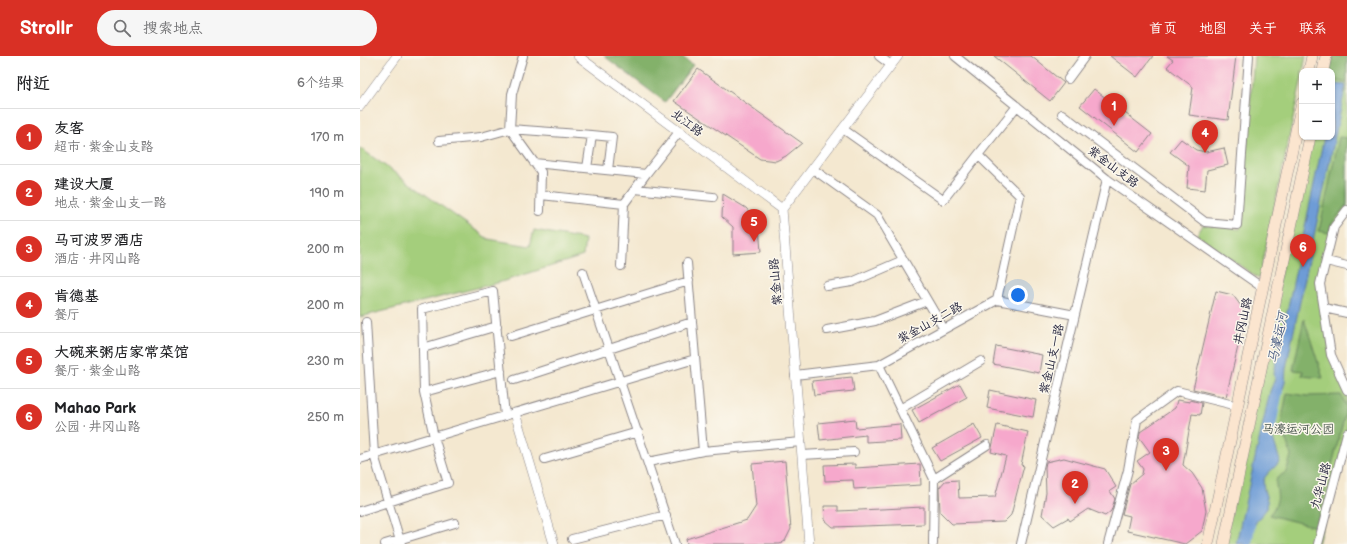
<!DOCTYPE html>
<html lang="zh">
<meta charset="utf-8">
<style>
:root{--surface:#fff;--page:#f6f6f6;--text:#202124;--muted:#757577;--line:#e0e0e0;--accent:#d93025}
body{margin:0;font-family:"Balsamiq Sans","LXGW WenKai TC",sans-serif;background:var(--page);color:var(--text)}
.controls{position:absolute;right:12px;top:12px;display:grid;overflow:hidden;border-radius:8px;box-shadow:0 1px 3px #0004}
.controls button{width:36px;height:36px;display:grid;place-items:center;padding:0;border:0;border-bottom:1px solid var(--line);background:var(--surface);color:var(--text);font:20px sans-serif}
.you{position:absolute;left:658px;top:239px;width:14px;height:14px;margin:-10px;border:3px solid #fff;border-radius:50%;background:#1a73e8;box-shadow:0 0 0 6px #1a73e833}
.badge{display:grid;place-items:center;width:26px;height:26px;border-radius:50%;background:var(--accent);color:#fff;font-size:13px;font-weight:700}
.pin{position:absolute;translate:-50% -33px;filter:drop-shadow(0 1px 2px #0008)}
.pin::after{content:'';position:absolute;top:21px;width:14px;height:12px;background:inherit;clip-path:polygon(0 0,100% 0,50% 100%)}
.list{margin:0;padding:0;list-style:none}
h2{display:flex;justify-content:space-between;align-items:center;height:52px;margin:0;padding:0 16px;font-size:17px}
h2 small{font-size:13px;font-weight:400;color:var(--muted)}
.list li{display:grid;grid-template-columns:26px 1fr auto;gap:12px;align-items:center;box-sizing:border-box;height:56px;padding:0 16px;border-top:1px solid var(--line)}
.list b{display:block;font-size:15px;white-space:nowrap}
.list p{margin:0;font-size:13px;white-space:nowrap;color:var(--muted)}
.list em{font-size:13px;font-style:normal;color:var(--muted)}
.icon{flex:none;width:22px;height:22px;fill:none;stroke:currentColor;stroke-width:2;stroke-linecap:round;stroke-linejoin:round}
.map{position:relative;flex:none;width:987px;height:488px;overflow:hidden}
header{display:flex;align-items:center;gap:24px;box-sizing:border-box;height:56px;padding:0 20px;background:var(--accent);color:#fff}
header strong{font-size:19px}
nav{display:flex;gap:22px;margin-inline-start:auto;font-size:14px}
.search{width:280px;height:36px;background:var(--page);display:flex;align-items:center;gap:10px;box-sizing:border-box;padding:0 14px;border-radius:22px;color:var(--muted);font-size:15px}
main{display:flex}
aside{flex:1;background:var(--surface)}
.map>svg:first-child{display:block}
.green{fill:#a4ce7b;stroke:#63785b}
.forest{fill:#83b16b;stroke:#526a53}
.water{fill:#6e9cd6;stroke:#485f88}
.lines{fill:none;stroke-linecap:round;stroke-linejoin:round}
.canal{stroke:#6e9cd6;stroke-width:8}
.building{fill:#f6a8cc}
.minor-casing{stroke:#8b8586;stroke-width:10}
.tertiary-casing{stroke:#8b8586;stroke-width:10}
.secondary-casing{stroke:#8b8586;stroke-width:12}
.minor{stroke:#fff;stroke-width:8}
.tertiary{stroke:#fff;stroke-width:9}
.secondary{stroke:#fbe5cf;stroke-width:11}
.labels{text-anchor:middle;dominant-baseline:central;stroke-width:3;stroke-linejoin:round;paint-order:stroke}
.street-label{font-size:12px;fill:#22223b;stroke:#fbf7ec}
.park-label{font-size:12px;fill:#49564e;stroke:#fbf7ec}
.water-label{font-size:13px;font-style:italic;fill:#445981;stroke:#fbf7ec}
</style>
<header>
<strong>Strollr</strong>
<div class="search"><svg class="icon" aria-label="search" viewBox="0 0 24 24"><circle cx="10" cy="10" r="6"/><path d="M15 15l6 6"/></svg>搜索地点</div>
<nav><a>首页</a><a>地图</a><a>关于</a><a>联系</a></nav>
</header>
<main>
<aside>
<h2>附近<small>6个结果</small></h2>
<ul class="list">
<li><span class="badge">1</span><div><b>友客</b><p>超市 · 紫金山支路</p></div><em>170 m</em></li>
<li><span class="badge">2</span><div><b>建设大厦</b><p>地点 · 紫金山支一路</p></div><em>190 m</em></li>
<li><span class="badge">3</span><div><b>马可波罗酒店</b><p>酒店 · 井冈山路</p></div><em>200 m</em></li>
<li><span class="badge">4</span><div><b>肯德基</b><p>餐厅</p></div><em>200 m</em></li>
<li><span class="badge">5</span><div><b>大碗来粥店家常菜馆</b><p>餐厅 · 紫金山路</p></div><em>230 m</em></li>
<li><span class="badge">6</span><div><b>Mahao Park</b><p>公园 · 井冈山路</p></div><em>250 m</em></li>
</ul>
</aside>
<div class="map">
<svg width="987" height="488" viewBox="0 0 987 488">
<rect width="100%" height="100%" fill="#fbf7ec"/>
<filter id="ink" filterUnits="userSpaceOnUse"><feTurbulence type="fractalNoise" baseFrequency=".025" numOctaves="2"/><feDisplacementMap in="SourceGraphic" scale="8" xChannelSelector="R" yChannelSelector="G"/><feConvolveMatrix kernelMatrix="1 2 1 2 8 2 1 2 1" color-interpolation-filters="sRGB"/></filter>
<filter id="wash" filterUnits="userSpaceOnUse"><feTurbulence type="fractalNoise" baseFrequency=".012" numOctaves="4" result="noise"/><feDisplacementMap in="SourceGraphic" scale="16" xChannelSelector="R" yChannelSelector="G"/><feGaussianBlur stdDeviation="0.9" result="paint"/><feColorMatrix in="noise" values="0 0 0 0 0 0 0 0 0 0 0 0 0 0 0 0 0 1.4 0 .05"/><feComposite in="paint" operator="in"/></filter>
<g filter="url(#wash)">
<rect width="100%" height="100%" fill="#f4e8d0"/>
<path class="green" d="M894 0H946L943 15H942V21L899 223 837 179 843 169 880 173Z
M966 0H987V154L974 171 960 228 971 299 987 334V377L958 488H864L949 81H972V15H963Z
M0 92 128 183 170 190 174 174 225 183 223 200 141 226 0 261Z"/>
<path class="forest" d="M244 0H321L333 9 305 46Z
M973 0H987V27L972 24V15H970Z
M979 81 987 82V148L971 169 969 177 959 175Z
M944 263 963 322 942 320 943 315 933 314Z
M927 337 948 340 981 339 987 351 956 471 909 459C915 452 919 445 917 435 916 428 915 429 917 422L926 416 931 400 921 367Z"/>
<path class="water" d="M976 28 986 29 926 312 925 326 923 333 918 339 913 365 912 379 920 405C916 411 909 415 905 421 899 431 910 442 907 452 905 456 901 459 899 462 893 470 890 479 888 488H876L910 335 915 323 914 317 964 81H972V45Z"/>
<g class="lines">
<path class="canal" d="M911 374 919 335
M888 488 891 470"/>
</g>
<g id="blocks">
<path class="building" d="M634 0H671L704 27 690 45Z
M750 0H793L777 21Z
M807 0H876L868 64 829 59 833 31 807 11 813 4Z
M338 13 442 87 426 100 416 105 400 103 314 45Z
M734 33 792 78 778 96 720 50Z
M821 83 836 94 846 96 864 92 868 109 847 114 845 134 827 132 829 110 810 96Z
M363 138 386 152 394 161 399 171 401 196 373 198V171L362 161Z
M856 235 873 239 886 257 866 341 833 333Z
M636 290 682 299 679 317 633 308Z
M492 321 494 335 454 339 452 325Z
M600 328 607 341 559 367 552 354Z
M630 334 676 344 673 361 627 352Z
M817 344 830 346V344L842 347 840 359 832 358 823 409 832 417 842 432 846 455 842 475 825 488 767 475 770 460 762 458 770 428 782 418 783 413 777 405 790 396 779 381 780 376 815 352Z
M495 363 496 372 540 368 541 384 506 386V379L460 384 458 367Z
M614 368 622 382 580 405 572 392Z
M637 369 668 376 661 409 664 410 651 459 644 466 592 468 580 456 579 432 585 425 598 424 599 442 635 441 646 400 631 396Z
M704 402 745 413 756 431 750 435 755 443 751 455 745 460 728 453 710 465 708 462 694 470 682 459 686 437 685 411 686 406Z
M425 405 431 473 425 485 420 488H327L326 483 387 464 396 450 392 408Z
M495 408V412L560 408 561 429 494 433 493 424 465 425 464 409Z
M464 450H478V455L564 451V468L473 471 465 464Z"/>
</g>
</g>
<g filter="url(#ink)">
<use href="#blocks" fill-opacity="0" stroke="#8b8586" stroke-width="1"/>
<g class="lines">
<g class="minor-casing">
<path id="minor" d="M163 0 152 38 150 73 181 116 180 155
M519 0 531 9
M595 0 747 123 903 232
M708 23 725 0
M702 58 845 166 877 169 889 0
M483 73 583 144 618 99
M232 79 252 81 248 114
M79 85 121 81 150 73 232 79 227 112
M174 107 286 118 319 76
M453 113 517 159 584 273
M275 133 353 141
M181 139 264 148
M987 154 974 171 960 228 971 299 987 334
M966 205 987 210
M327 207 343 395
M261 210 264 148 286 118
M223 216 315 488
M467 230 492 226 543 204
M637 244 660 140 618 99 657 50
M964 252 987 257
M6 266 14 399 41 488
M467 274 515 265 567 245
M151 280 329 225
M63 292 137 270
M519 309 574 423 573 488
M435 319 519 309 637 244 715 259
M154 324 332 266
M64 336 141 315
M540 353 621 305
M442 399 494 396
M0 403 335 303
M185 403 278 376
M288 406 343 395 441 386
M574 423 627 389
M0 455 88 427 74 381 64 336 62 253 133 235 145 360
M212 483 306 459
M25 488 95 467
M661 488 747 123
M748 488 768 414 777 364 817 335 878 350
M958 488 987 377"/>
</g>
<g class="tertiary-casing">
<path id="tertiary" d="M218 0 422 153
M0 50 37 0
M155 357 194 488
M449 488 422 153 538 0"/>
</g>
<g class="secondary-casing">
<path id="secondary" d="M949 15 952 0
M963 15 966 0
M848 488 942 47
M864 488 950 81"/>
</g>
<use href="#minor" class="minor"/>
<use href="#tertiary" class="tertiary"/>
<use href="#secondary" class="secondary"/>
</g>
</g>
<g class="labels">
<g class="street-label">
<text transform="translate(327 67) rotate(37)">北江路</text>
<text transform="translate(753 111) rotate(37)">紫金山支路</text>
<text transform="translate(416 226) rotate(-95)">紫金山路</text>
<text transform="translate(883 265) rotate(-78)">井冈山路</text>
<text transform="translate(570 267) rotate(-29)">紫金山支二路</text>
<text transform="translate(692 303) rotate(-77)">紫金山支一路</text>
<text transform="translate(961 430) rotate(-75)">九华山路</text>
</g>
<g class="park-label">
<text x="938" y="373">马濠运河公园</text>
</g>
<g class="water-label">
<text transform="translate(918 282) rotate(-78)">马濠运河</text>
</g>
</g>
</svg>
<div class="controls">
<button>+</button>
<button>−</button>
</div>
<div class="you"></div>
<div class="pin badge" style="left:754px;top:70px">1</div>
<div class="pin badge" style="left:715px;top:448px">2</div>
<div class="pin badge" style="left:806px;top:415px">3</div>
<div class="pin badge" style="left:845px;top:97px">4</div>
<div class="pin badge" style="left:394px;top:186px">5</div>
<div class="pin badge" style="left:943px;top:211px">6</div>
</div>
</main>
